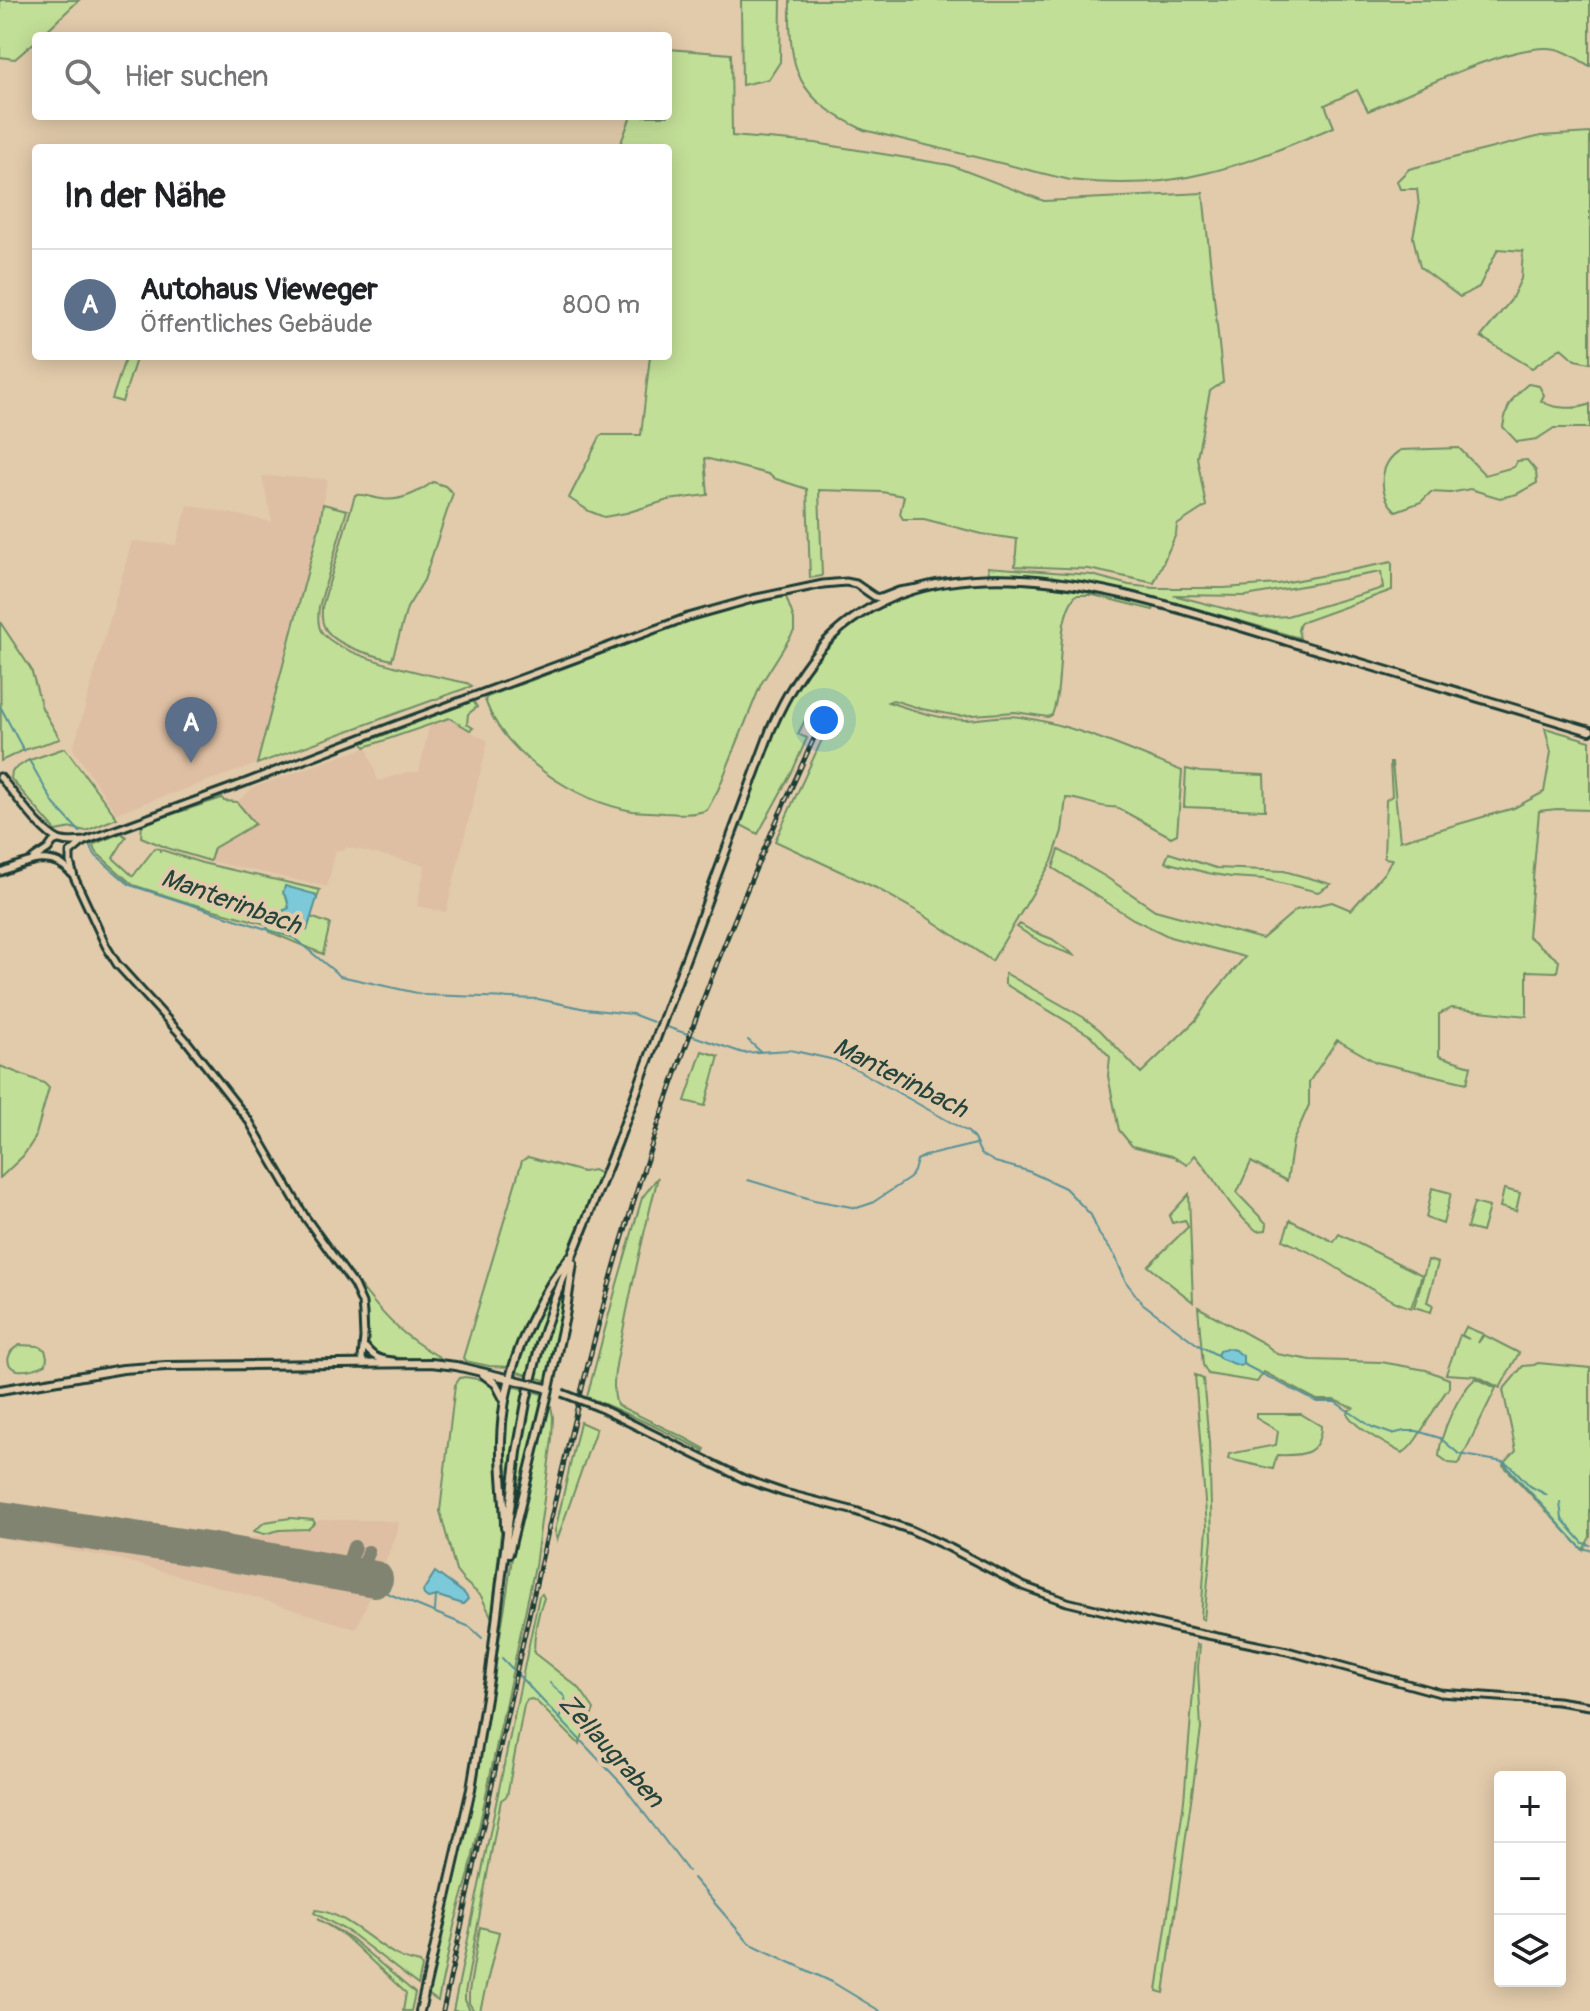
<!DOCTYPE html>
<html lang="de">
<meta charset="utf-8">
<style>
:root{--surface:#fff;--page:#f2f2f2;--text:#202124;--muted:#757577;--line:#e0e0e0;--accent:#111827}
body{margin:0;font-family:Pangolin,sans-serif;background:var(--page);color:var(--text)}
.controls{position:absolute;right:24px;bottom:24px;display:grid;overflow:hidden;border-radius:8px;box-shadow:0 4px 20px #0003}
.controls button{width:72px;height:72px;display:grid;place-items:center;padding:0;border:0;border-bottom:2px solid var(--line);background:var(--surface);color:var(--text);font:40px sans-serif}
.you{position:absolute;left:824px;top:720px;width:28px;height:28px;margin:-20px;border:6px solid #fff;border-radius:50%;background:#1a73e8;box-shadow:0 0 0 12px #1a73e833}
.badge{display:grid;place-items:center;width:52px;height:52px;border-radius:50%;background:var(--accent);color:#fff;font-size:26px;font-weight:700}
.pin{position:absolute;translate:-50% -66px;filter:drop-shadow(0 2px 4px #0008)}
.pin::after{content:'';position:absolute;top:42px;width:28px;height:24px;background:inherit;clip-path:polygon(0 0,100% 0,50% 100%)}
.list{margin:0;padding:0;list-style:none}
h2{display:flex;justify-content:space-between;align-items:center;height:104px;margin:0;padding:0 32px;font-size:34px}
h2 small{font-size:26px;font-weight:400;color:var(--muted)}
.list li{display:grid;grid-template-columns:52px 1fr auto;gap:24px;align-items:center;box-sizing:border-box;height:112px;padding:0 32px;border-top:2px solid var(--line)}
.list b{display:block;font-size:30px;white-space:nowrap}
.list p{margin:0;font-size:26px;white-space:nowrap;color:var(--muted)}
.list em{font-size:26px;font-style:normal;color:var(--muted)}
.icon{flex:none;width:44px;height:44px;fill:none;stroke:currentColor;stroke-width:2;stroke-linecap:round;stroke-linejoin:round}
.map{position:relative;flex:none;width:1590px;height:2011px;overflow:hidden}
.search{position:absolute;background:var(--surface);box-shadow:0 4px 20px #0003;left:32px;top:32px;width:640px;height:88px;display:flex;align-items:center;gap:20px;box-sizing:border-box;padding:0 28px;border-radius:8px;color:var(--muted);font-size:30px}
.panel{position:absolute;background:var(--surface);box-shadow:0 4px 20px #0003;left:32px;top:144px;width:640px;height:216px;border-radius:8px}
.map>svg:first-child{display:block}
.built{fill:#debfa3}
.green{fill:#c2df97;stroke:#708e66;stroke-width:2;fill-rule:evenodd}
.water{fill:#7bc9d9;stroke:#569197;stroke-width:2}
.lines{fill:none;stroke-linecap:round;stroke-linejoin:round}
.stream{stroke:#569197;stroke-width:2}
.taxiway{stroke:#808470;stroke-width:14}
.runway{stroke:#808470;stroke-width:36}
.tertiary-casing{stroke:#1f3d34;stroke-width:11}
.secondary-casing{stroke:#1f3d34;stroke-width:12}
.tertiary{stroke:#e2cbab;stroke-width:5}
.secondary{stroke:#e2cbab;stroke-width:6}
.rail-casing{stroke:#1f3d34;stroke-width:5}
.rail{stroke:#e2cbab;stroke-width:2;stroke-dasharray:6;stroke-linecap:butt}
.tertiary-bridge-casing{stroke:#1f3d34;stroke-width:11;stroke-linecap:butt}
.secondary-bridge-casing{stroke:#1f3d34;stroke-width:12;stroke-linecap:butt}
.tertiary-bridge{stroke:#e2cbab;stroke-width:5}
.secondary-bridge{stroke:#e2cbab;stroke-width:6}
.labels{text-anchor:middle;dominant-baseline:central;stroke-width:8;stroke-linejoin:round;paint-order:stroke}
.water-label{font-size:26px;font-style:italic;fill:#24443c;stroke:#e2cbab}
</style>
<div class="map">
<svg width="1590" height="2011" viewBox="0 0 1590 2011">
<rect width="100%" height="100%" fill="#e2cbab"/>
<filter id="ink" filterUnits="userSpaceOnUse"><feTurbulence type="fractalNoise" baseFrequency=".0125" numOctaves="2"/><feDisplacementMap in="SourceGraphic" scale="16" xChannelSelector="R" yChannelSelector="G"/><feConvolveMatrix kernelMatrix="1 2 1 2 8 2 1 2 1" color-interpolation-filters="sRGB"/></filter>
<g filter="url(#ink)">
<path class="built" d="M262 476 327 479 320 524 257 764 116 813 73 749 132 541 176 545 188 505 272 522Z
M448 719 488 741 446 912 417 906 425 865 346 847 344 851 336 850 327 887 210 861 214 848 254 825 237 802 254 787 367 747 378 781 408 772H419L429 726Z
M0 1501 194 1536 235 1539 263 1536 277 1532 310 1530 319 1520H379L399 1522 396 1536 356 1629 234 1591 118 1559 0 1538Z"/>
<path class="green" d="M0 0H79L41 36H36V41L15 59 0 57Z
M741 0H781L780 62 769 79 742 85Z
M790 0H1590V66C1580 61 1568 51 1556 49 1515 40 1409 94 1368 111L1357 90 1325 105 1334 127C1292 144 1250 163 1206 173 1163 184 1114 185 1070 180L864 130C796 98 789 72 790 0Z
M668 49 731 54 732 136 815 143 950 165 1044 201 1203 193 1223 382 1210 391 1197 457 1206 506 1177 525 1176 534 1154 583 1089 569 1015 566 1017 539 982 534 924 519H903L900 514 904 496 882 492 819 490 822 576 810 578 807 489 776 479 768 474 705 458 708 495 668 500 626 513 604 517 589 511 569 498 601 435H641L650 356H668V148H619L631 116H668Z
M1590 133V363L1575 360 1561 348 1532 368 1481 337 1511 300 1521 279 1523 251 1498 249 1479 287 1460 297 1420 267 1413 237 1419 207 1417 189H1400L1397 181 1409 169 1541 136Z
M126 356H137L122 402 112 399Z
M1528 384 1539 386 1544 395 1541 401C1553 409 1577 410 1590 404V428H1554L1537 439 1517 442 1503 427C1506 407 1512 397 1528 384Z
M1459 448 1485 475 1514 467 1517 461 1527 460 1536 471 1537 483 1517 494 1500 498 1470 489 1450 493 1431 492 1421 502 1396 511C1377 495 1378 462 1401 450Z
M433 482 445 486 453 493 424 580 407 608 392 660C372 655 333 646 324 626 321 620 322 614 322 607L355 495C364 493 372 498 382 499 399 502 419 492 433 482Z
M323 504 347 510 319 607C318 615 317 624 321 631 337 657 437 677 467 683L472 686 257 764 320 524Z
M1392 562V590L1300 623 1298 630 1300 638C1197 609 1096 577 989 573L988 567 1092 575 1129 585 1154 588H1224L1278 584ZM1381 572 1383 588 1287 616 1261 618 1173 595 1246 596Z
M984 582C1044 583 1096 592 1155 605L1153 610 1093 595H1076C1054 621 1065 682 1052 715L1048 717 1015 712 959 716 922 709 893 700 888 702C913 710 938 719 965 720 983 720 1002 714 1020 717 1076 725 1129 750 1182 771L1177 834 1171 837 1116 807C1099 809 1083 798 1066 798L1062 831 1052 861 992 961 922 914 876 888 775 841 832 718 830 711H825L819 717 809 712 798 734 807 738 793 770 758 834 739 824C769 745 787 668 862 618 882 605 905 593 929 588 947 585 966 584 984 582Z
M778 597H786L794 619V631L761 684 718 790 707 810C694 815 678 814 664 813 654 812 643 812 633 811 576 801 505 756 485 700L487 697 697 618Z
M0 622 31 669 42 708 60 739 24 750 1 761Z
M473 701 477 707 468 714 467 724 473 728 470 730 449 718 365 747 363 743Z
M1545 728 1590 741V810L1557 809 1539 811 1528 936 1559 961 1557 972 1527 971V1016L1451 1008 1439 1014V1056L1471 1066 1467 1083 1376 1062 1337 1040 1309 1082V1105L1293 1141 1287 1181 1251 1162 1237 1193 1267 1224 1266 1230 1257 1231C1229 1210 1218 1181 1195 1155L1187 1165 1172 1156 1132 1146 1119 1130 1108 1076 1110 1057 1091 1036 1005 984V973L1083 1017 1100 1030 1141 1073 1196 1020 1214 993 1245 957 1170 937 1133 919 1053 868 1059 850 1106 877 1155 910 1262 939 1296 910 1332 902 1351 910 1384 873 1392 859 1384 858 1386 800 1392 796 1390 763H1392L1400 841 1514 808 1544 792 1551 752Z
M65 748 117 818 86 831 72 828 56 831 11 779 12 771 27 761Z
M1186 769 1200 772 1264 775 1265 810 1184 807Z
M222 798 224 801 237 802 255 824 214 848 210 861 170 849 141 837 142 824Z
M121 833 126 837 113 858 133 876 155 848 160 849V851L162 850 202 863 320 890 317 898 314 894 287 899 289 908 307 930 311 917 330 924 323 954 270 932 266 924 189 903 133 885 98 854 92 845Z
M1169 853 1216 868 1284 871 1331 884 1318 892 1264 879 1231 877 1208 873 1165 862Z
M1020 924 1034 932 1052 939 1076 956C1055 949 1035 940 1017 927Z
M702 1051 719 1056 705 1106 685 1101Z
M0 1066 44 1083 49 1088 35 1138 23 1156 0 1178Z
M528 1157 583 1172 593 1170 601 1174 565 1258 557 1271 511 1367 489 1366 465 1361 463 1358 522 1161Z
M658 1177C645 1228 633 1279 623 1331 619 1353 609 1383 617 1405L685 1438 705 1449 704 1451C666 1431 627 1413 587 1397L617 1284 642 1198Z
M1432 1188 1451 1193 1443 1224 1426 1218Z
M1504 1189 1520 1193 1516 1211 1500 1207Z
M1189 1194 1193 1302 1148 1266 1188 1227 1185 1220 1172 1223 1169 1216Z
M1474 1203 1489 1207 1482 1232 1467 1228Z
M1290 1220 1334 1242 1339 1234 1422 1275 1411 1308C1377 1296 1349 1274 1317 1256 1306 1250 1294 1245 1283 1240Z
M1428 1260 1438 1263 1427 1302 1433 1305 1431 1312 1414 1307Z
M563 1269 543 1322 528 1375 517 1372 516 1367 530 1327Z
M568 1274 562 1316 547 1381 535 1377 548 1330Z
M359 1284C386 1319 402 1336 441 1358L442 1360 383 1357C359 1349 371 1323 366 1304 364 1298 361 1291 358 1285Z
M1198 1307 1265 1344 1277 1354 1311 1360 1381 1362 1426 1370 1449 1379V1388C1435 1403 1417 1447 1402 1453 1386 1444 1358 1430 1348 1415L1349 1410 1353 1408 1334 1400H1317L1264 1372 1257 1382 1208 1374 1203 1365Z
M1466 1327 1483 1334 1478 1343 1484 1335 1519 1353 1500 1388 1477 1376 1446 1374 1460 1335 1469 1339 1462 1335Z
M20 1345 38 1346 45 1350 47 1357 46 1364C39 1368 27 1371 18 1370 2 1366 8 1350 20 1345Z
M1538 1363 1590 1368V1537L1583 1550 1503 1465 1516 1451 1503 1390 1523 1366 1534 1365Z
M1195 1375 1203 1379 1209 1442 1212 1539 1204 1620 1201 1618 1207 1527Z
M465 1377 483 1380 494 1386 500 1397 498 1459 502 1523 492 1618 481 1596 463 1580 456 1571 440 1511 455 1385 460 1378Z
M1476 1378 1496 1388 1459 1464 1449 1463 1439 1456C1440 1434 1458 1393 1476 1378Z
M511 1386 524 1389 513 1458 507 1513C504 1470 501 1428 511 1386Z
M531 1391 542 1394 544 1400 516 1517 511 1532 520 1458Z
M547 1406H551L553 1417 552 1439 535 1566 469 1874 454 1926 438 2001 428 1994 476 1783 507 1593 515 1537 524 1510Z
M1256 1414H1301L1321 1426C1320 1455 1302 1456 1277 1455L1273 1469 1228 1459 1229 1454 1276 1445 1278 1431 1256 1418Z
M580 1422 596 1429 557 1540 555 1531Z
M290 1518 313 1520 315 1523 308 1529 280 1530 264 1534 254 1531 265 1522Z
M542 1594 544 1598C537 1615 534 1635 534 1653L580 1689 594 1709 579 1744 538 1703 532 1699 527 1700 524 1705 507 1796 501 1800 465 1993V2000L470 2011H453L539 1596Z
M1197 1644 1200 1645 1198 1668 1201 1729 1164 1993 1157 1991 1184 1801Z
M316 1910C345 1913 371 1941 396 1955 403 1959 412 1961 420 1963L422 1967 418 1985 349 1932 314 1913Z
M317 1919 348 1936 415 1993 411 2011H403L406 1993 345 1936Z
M480 1927 499 1932 480 2011H474L469 2003V1992Z"/>
<path class="water" d="M285 886 314 894 317 898 307 930 281 924 276 920 278 913 289 908 287 899 283 893Z
M1226 1348 1235 1350 1243 1356V1364L1240 1366 1221 1359 1217 1355 1219 1351Z
M435 1572 465 1594 468 1599 463 1604 438 1596 428 1598 424 1595 423 1591Z"/>
<g class="lines">
<path class="stream" d="M0 706 24 751
M29 760 54 804 80 832
M89 845 96 856 130 885 294 938 340 976 426 995 538 999 586 1009 632 1014 653 1022
M667 1027 743 1053 790 1050 835 1060 856 1069 968 1132 974 1139 981 1154 995 1162 1028 1171 1065 1188 1091 1215 1099 1234 1115 1256 1126 1282 1142 1303 1198 1345 1217 1355
M748 1040 761 1052
M748 1180 814 1200 857 1208 872 1203 910 1178 914 1171 917 1160 925 1156 976 1144
M1243 1364 1317 1402H1335L1372 1427 1392 1434 1404 1431H1417L1440 1438 1459 1454 1503 1462 1581 1548 1590 1550
M1504 1462 1512 1467 1530 1486 1547 1495
M1560 1503 1562 1519 1583 1543 1590 1545
M377 1589 470 1627 482 1638
M435 1611 436 1596
M502 1658 622 1784 688 1871
M550 1683 565 1697 566 1706
M560 1719 564 1709
M693 1878 749 1943 832 1982 880 2011"/>
<path class="taxiway" d="M345 1574 354 1547
M360 1576 368 1552"/>
<path class="runway" d="M0 1519 208 1550 375 1579"/>
<g class="tertiary-casing">
<path id="tertiary" d="M0 777C14 793 42 833 59 840 67 843 76 842 85 841L244 783 390 727 688 617 752 599 823 584 846 582 856 584 875 597 881 598 899 591 918 588
M84 841 70 853V862L74 877 106 946 117 964 185 1039 249 1121 305 1217 354 1285 362 1303 363 1314 364 1338 362 1358 364 1364
M33 859 48 849 53 842 58 840
M0 872C24 863 52 849 71 873
M366 1348C374 1358 381 1360 393 1361
M598 1407 744 1479 785 1493 855 1511 911 1530 950 1548 1023 1586 1067 1602 1178 1629 1287 1651 1440 1693 1557 1701 1590 1706"/>
</g>
<g class="secondary-casing">
<path id="secondary" d="M483 1374 496 1384 505 1401
M0 1390 123 1369 166 1366 431 1363 456 1366 515 1380
M505 1528C505 1499 500 1470 501 1441 502 1378 530 1308 569 1258
M509 1553 549 1389 565 1316 573 1263
M420 2011 471 1789 489 1679 517 1452 527 1397 540 1344 554 1301 617 1144 771 729C785 697 802 667 826 642 944 522 1151 601 1287 641 1388 671 1489 701 1590 731"/>
</g>
<use href="#tertiary" class="tertiary"/>
<use href="#secondary" class="secondary"/>
<g class="rail-casing">
<path id="rail" d="M443 2011C468 1895 493 1780 518 1664 550 1522 581 1380 622 1240 675 1059 745 883 826 713"/>
</g>
<use href="#rail" class="rail"/>
<g class="tertiary-bridge-casing">
<path id="tertiary-bridge" d="M562 1393 598 1407"/>
</g>
<g class="secondary-bridge-casing">
<path id="secondary-bridge" d="M515 1380 546 1388"/>
</g>
<use href="#tertiary-bridge" class="tertiary-bridge"/>
<use href="#secondary-bridge" class="secondary-bridge"/>
</g>
</g>
<g class="labels">
<g class="water-label">
<text transform="translate(231 902) rotate(20)">Manterinbach</text>
<text transform="translate(900 1078) rotate(27)">Manterinbach</text>
<text transform="translate(611 1751) rotate(48)">Zellaugraben</text>
</g>
</g>
</svg>
<div class="controls">
<button>+</button>
<button>−</button>
<button><svg class="icon" aria-label="layers" viewBox="0 0 24 24"><path d="M12 4l9 5-9 5-9-5zM3 14l9 5 9-5"/></svg></button>
</div>
<div class="you"></div>
<div class="pin badge" style="left:191px;top:763px;background:#5c6f8a">A</div>
<div class="search"><svg class="icon" aria-label="search" viewBox="0 0 24 24"><circle cx="10" cy="10" r="6"/><path d="M15 15l6 6"/></svg>Hier suchen</div>
<section class="panel">
<h2>In der Nähe<small></small></h2>
<ul class="list">
<li><span class="badge" style="background:#5c6f8a">A</span><div><b>Autohaus Vieweger</b><p>Öffentliches Gebäude</p></div><em>800 m</em></li>
</ul>
</section>
</div>
